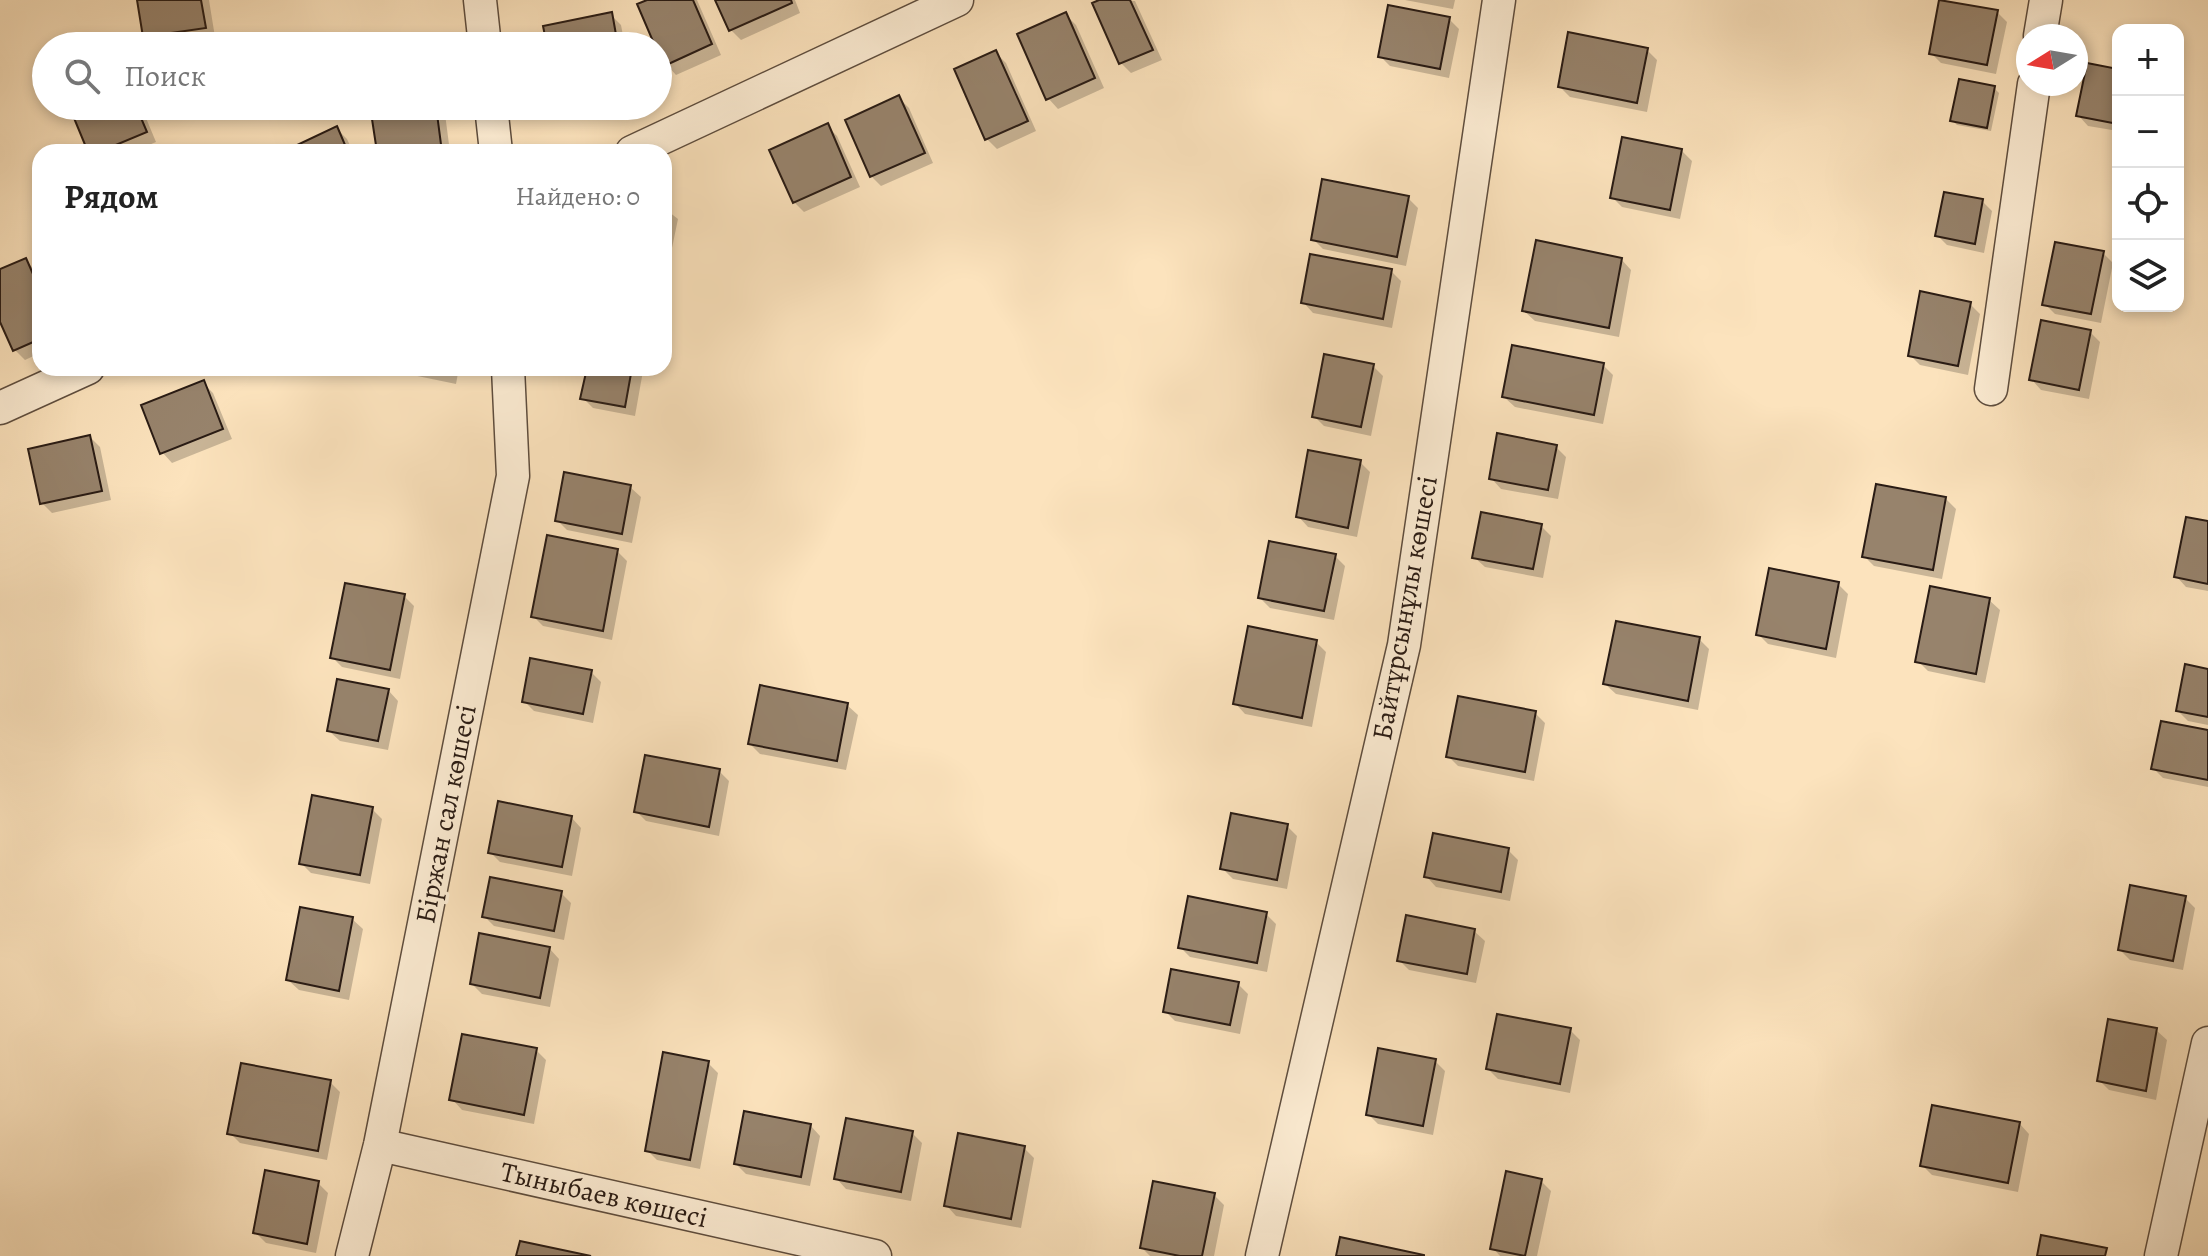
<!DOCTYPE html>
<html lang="ru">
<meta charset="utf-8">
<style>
:root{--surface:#fff;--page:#f2f2f2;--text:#222;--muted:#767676;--line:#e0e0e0}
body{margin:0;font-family:Alegreya,serif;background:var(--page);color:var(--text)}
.controls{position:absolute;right:24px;top:24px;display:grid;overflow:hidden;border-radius:16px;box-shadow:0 4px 12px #0003}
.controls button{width:72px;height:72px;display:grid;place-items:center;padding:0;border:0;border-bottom:2px solid var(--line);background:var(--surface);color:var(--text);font:40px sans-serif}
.compass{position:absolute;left:2016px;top:24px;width:72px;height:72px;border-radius:50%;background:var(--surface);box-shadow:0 4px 12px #0003;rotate:259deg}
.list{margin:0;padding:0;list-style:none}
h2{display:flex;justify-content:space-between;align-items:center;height:104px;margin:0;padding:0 32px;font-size:34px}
h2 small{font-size:26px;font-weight:400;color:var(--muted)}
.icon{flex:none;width:44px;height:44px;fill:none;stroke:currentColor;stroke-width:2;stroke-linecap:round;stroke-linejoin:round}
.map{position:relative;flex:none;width:2208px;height:1256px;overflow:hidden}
.search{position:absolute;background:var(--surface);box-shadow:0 4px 12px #0003;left:32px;top:32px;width:640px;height:88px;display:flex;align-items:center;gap:20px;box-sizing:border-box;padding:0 28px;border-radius:44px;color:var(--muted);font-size:30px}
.panel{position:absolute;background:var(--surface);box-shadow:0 4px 12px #0003;left:32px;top:144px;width:640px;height:232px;border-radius:24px}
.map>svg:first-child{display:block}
.shadow{fill:#0003}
.building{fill:#97836c;stroke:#291b14;stroke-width:2}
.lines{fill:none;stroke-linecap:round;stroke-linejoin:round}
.street-casing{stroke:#5e4d3e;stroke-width:35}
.street{stroke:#fdedd4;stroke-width:32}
.labels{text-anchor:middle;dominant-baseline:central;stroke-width:7;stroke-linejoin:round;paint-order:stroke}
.street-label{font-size:28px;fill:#291b14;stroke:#fdedd4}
</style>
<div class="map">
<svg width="2208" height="1256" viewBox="0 0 2208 1256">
<rect width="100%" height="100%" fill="#fce3bd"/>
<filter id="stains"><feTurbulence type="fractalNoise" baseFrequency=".0025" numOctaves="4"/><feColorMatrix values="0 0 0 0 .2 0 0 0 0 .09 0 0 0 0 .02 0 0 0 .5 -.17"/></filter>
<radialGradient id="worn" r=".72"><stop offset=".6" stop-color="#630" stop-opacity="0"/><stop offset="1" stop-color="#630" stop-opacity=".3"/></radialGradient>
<path class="shadow" d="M139 0H209L215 37 154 46 145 36Z
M651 0H697L721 55 676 75 666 64 640 5Z
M717 0H795L800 13 741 40 731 30Z
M1104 0 1135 1 1162 60 1131 73 1121 63Z
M1405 0H1455L1453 9Z
M1997 12 2007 22 1996 74 1941 63 1931 53Z
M611 15 621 25 625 46H549Z
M1066 15 1076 25 1104 88 1058 109 1048 98Z
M1449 19 1459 29 1449 78 1390 66 1380 56Z
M1647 50 1657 60 1647 112 1570 97 1560 87Z
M996 53 1006 63 1036 131 997 149 987 139Z
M2118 71V131L2088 126 2078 115Z
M1994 88 1999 93 1991 131 1957 125 1952 120Z
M899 98 909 108 933 163 881 186 871 176Z
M71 106H141L156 142 132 152H91Z
M373 106H444L450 152H379Z
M827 126 837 136 860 187 804 212 794 202Z
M337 129 347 139 353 152H301Z
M1681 150 1692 161 1680 219 1622 207 1612 197Z
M1408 198 1418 208 1406 266 1323 249 1313 239Z
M1982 201 1992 211 1984 253 1947 245 1937 235Z
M664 208 678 219 666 277 664 276Z
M2103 253 2113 263 2101 323 2055 314 2045 304Z
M1621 259 1631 270 1619 337 1535 321 1524 311Z
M25 260 35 270 40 281V353L25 360 15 350 0 317V271Z
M1391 271 1401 281 1392 328 1313 313 1303 302Z
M1970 304 1980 314 1968 375 1920 365 1910 355Z
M2090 332 2100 342 2089 399 2041 390 2031 379Z
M1603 365 1613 375 1603 424 1515 407 1504 397Z
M1373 366 1383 376 1371 436 1324 426 1314 416Z
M394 368H459L456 384 398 372Z
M589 368H640L643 371 635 416 593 408 583 398Z
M203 383 213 393 232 439 172 463 162 452Z
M90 437 100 447 111 500 52 513 42 503Z
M1556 447 1566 457 1558 499 1501 489 1491 478Z
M1360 462 1370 472 1357 537 1308 527 1298 516Z
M630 487 641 497 632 543 567 530 557 520Z
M1946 499 1956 509 1942 579 1874 566 1864 556Z
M2208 523V591L2186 587 2176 576Z
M1541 526 1551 536 1543 578 1485 567 1474 557Z
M617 551 627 561 612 640 543 626 533 616Z
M1335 556 1345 566 1334 620 1270 608 1260 598Z
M1838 584 1848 594 1836 658 1768 644 1758 634Z
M404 596 414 606 400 679 342 667 332 657Z
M1989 600 2000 610 1985 683 1928 671 1918 661Z
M1699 639 1709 649 1698 710 1616 694 1605 684Z
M1316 642 1326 652 1312 727 1245 714 1235 703Z
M2208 671V725L2188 721 2178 711Z
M591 672 601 682 593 723 534 711 524 701Z
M388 690 398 701 388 750 340 741 329 731Z
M847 705 858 715 846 770 760 754 750 744Z
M1535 713 1545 723 1534 781 1458 766 1448 756Z
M2208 732V787L2163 778 2153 768Z
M719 771 729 781 719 836 646 821 636 811Z
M372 809 382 819 370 884 311 873 301 863Z
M571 817 581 828 572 876 500 862 490 852Z
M1287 826 1297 836 1287 889 1233 879 1222 868Z
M1508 850 1518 860 1510 901 1436 887 1426 876Z
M561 893 571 903 564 940 494 926 484 916Z
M2185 898 2195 908 2183 970 2130 960 2120 950Z
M1266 914 1276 924 1267 972 1190 957 1180 947Z
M352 919 363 929 349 1000 299 990 288 980Z
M1474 931 1485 941 1476 983 1409 970 1399 960Z
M549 948 559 959 550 1007 482 994 472 984Z
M1238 984 1248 994 1240 1034 1175 1021 1165 1011Z
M1570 1030 1580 1040 1570 1093 1498 1079 1488 1069Z
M2156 1030 2167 1040 2156 1100 2109 1090 2099 1080Z
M536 1050 546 1060 534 1124 462 1110 452 1099Z
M1435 1061 1445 1071 1433 1135 1378 1124 1368 1114Z
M708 1063 718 1073 700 1169 657 1160 647 1150Z
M330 1082 340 1092 327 1160 240 1143 230 1133Z
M2019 1123 2029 1134 2018 1192 1932 1175 1922 1165Z
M810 1125 820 1136 810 1186 746 1174 736 1164Z
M912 1133 922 1143 911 1201 846 1189 836 1178Z
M1024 1148 1034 1158 1021 1228 956 1216 946 1205Z
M1541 1181 1551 1191 1537 1256H1500L1493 1248Z
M318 1183 328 1193 316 1253 266 1243 256 1233Z
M1214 1195 1224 1205 1214 1256H1150L1142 1248Z"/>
<path class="building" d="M137 0H201L206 28 143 37Z
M647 0H693L712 44 664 66 658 46H655L637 4Z
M715 0H791L792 3 729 31Z
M1099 0H1130L1153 50 1119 64 1092 3Z
M1939 0 1998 10 1987 65 1929 54Z
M1388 5 1450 17 1440 69 1378 57Z
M612 12 618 46H547L543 26Z
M1066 12 1095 78 1046 100 1017 34Z
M1568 32 1648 48 1637 103 1558 87Z
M996 50 1028 121 985 140 954 69Z
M2087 63 2118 69V124L2076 116Z
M1959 79 1995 86 1987 128 1950 121Z
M899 95 925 153 870 177 845 120Z
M69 106H136L147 132 99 152H88Z
M370 106H436L442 152H377Z
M828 123 851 177 793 203 769 150Z
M337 126 348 152H298L295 146Z
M1622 137 1682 149 1670 210 1610 198Z
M1322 179 1409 196 1397 257 1311 240Z
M1944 192 1983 199 1975 244 1935 236Z
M1536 240 1622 258 1609 328 1522 311Z
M2055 242 2104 251 2091 314 2042 305Z
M1310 254 1392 269 1383 319 1301 303Z
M26 258 40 290V339L13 351 0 322V269Z
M1920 291 1971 302 1958 366 1908 356Z
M2041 320 2091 330 2079 390 2029 380Z
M1512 345 1604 363 1594 415 1502 397Z
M1324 354 1374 364 1361 427 1312 417Z
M587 368H632L625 407 580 399Z
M204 380 223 429 160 454 141 405Z
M1497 433 1557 445 1548 490 1489 479Z
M90 435 102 491 40 504 28 449Z
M1308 450 1361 460 1348 528 1296 517Z
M564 472 631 485 622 534 555 521Z
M1876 484 1946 497 1933 570 1862 557Z
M1481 512 1542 524 1533 569 1472 558Z
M2186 517 2208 521V584L2174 577Z
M547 535 618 549 603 631 531 617Z
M1269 541 1336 554 1324 611 1258 598Z
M1769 568 1839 582 1826 649 1756 635Z
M345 583 405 594 390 670 330 658Z
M1930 586 1990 598 1976 674 1915 662Z
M1616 621 1700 637 1688 701 1603 684Z
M1248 626 1317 640 1302 718 1233 704Z
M530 658 592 670 583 714 522 702Z
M2185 664 2208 669V717L2176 711Z
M337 679 389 689 378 741 327 731Z
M760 685 848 703 837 761 748 744Z
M1458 696 1536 711 1525 772 1446 757Z
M2161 721 2208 730V780L2151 769Z
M645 755 720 769 709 827 634 812Z
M312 795 373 807 360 875 299 864Z
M498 801 572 816 562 867 488 853Z
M1231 813 1288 824 1277 880 1220 869Z
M1433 833 1509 848 1501 892 1424 877Z
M490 877 562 891 554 931 482 917Z
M2130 885 2186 896 2173 961 2118 950Z
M1188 896 1267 912 1257 963 1178 948Z
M300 907 353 917 339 991 286 980Z
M1406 915 1475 929 1467 974 1397 961Z
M479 933 550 947 540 998 470 984Z
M1171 969 1239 982 1230 1025 1163 1012Z
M1497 1014 1571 1028 1560 1084 1486 1069Z
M2108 1019 2157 1028 2146 1091 2097 1081Z
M462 1034 537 1048 524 1115 449 1100Z
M1378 1048 1436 1059 1423 1126 1366 1115Z
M663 1052 709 1061 690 1160 645 1151Z
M241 1063 331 1080 318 1151 227 1134Z
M1932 1105 2020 1122 2008 1183 1920 1166Z
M744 1111 811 1124 801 1177 734 1164Z
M846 1118 913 1131 901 1192 834 1179Z
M958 1133 1025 1146 1011 1219 944 1206Z
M265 1170 319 1181 307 1244 253 1233Z
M1506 1171 1542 1179 1525 1256 1490 1249Z
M1153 1181 1215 1193 1202 1256H1180L1140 1248Z
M2041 1235 2107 1248 2105 1256H2037Z
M1340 1237 1424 1255V1256H1336Z
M520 1241 591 1256H516Z"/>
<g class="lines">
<g class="street-casing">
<path id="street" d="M480 0 485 46
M2040 36 2046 0
M491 106 496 152
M632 152 957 0
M1991 389 2034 84
M0 408 88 368
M380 1145 875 1256
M352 1256 380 1145 513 476 508 368
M1262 1256 1404 645 1499 0
M2161 1256 2208 1043"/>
</g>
<use href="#street" class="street"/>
</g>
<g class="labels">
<g class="street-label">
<text transform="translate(1405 608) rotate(-80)">Байтұрсынұлы көшесі</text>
<text transform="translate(446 814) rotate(-79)">Біржан сал көшесі</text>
<text transform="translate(604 1195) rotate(13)">Тыныбаев көшесі</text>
</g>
</g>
<rect width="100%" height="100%" filter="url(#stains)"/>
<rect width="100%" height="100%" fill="url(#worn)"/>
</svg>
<div class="controls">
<button>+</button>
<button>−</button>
<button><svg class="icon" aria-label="locate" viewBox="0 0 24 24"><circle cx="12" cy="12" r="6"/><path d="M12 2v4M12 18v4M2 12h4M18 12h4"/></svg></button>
<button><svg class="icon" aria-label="layers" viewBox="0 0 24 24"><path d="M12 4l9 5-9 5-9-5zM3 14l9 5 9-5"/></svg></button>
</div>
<svg class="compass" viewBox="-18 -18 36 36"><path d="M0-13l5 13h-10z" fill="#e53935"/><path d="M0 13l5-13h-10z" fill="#767676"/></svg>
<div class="search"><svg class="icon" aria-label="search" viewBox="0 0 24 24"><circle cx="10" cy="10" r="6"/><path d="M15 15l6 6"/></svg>Поиск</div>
<section class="panel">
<h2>Рядом<small>Найдено: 0</small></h2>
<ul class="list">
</ul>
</section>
</div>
